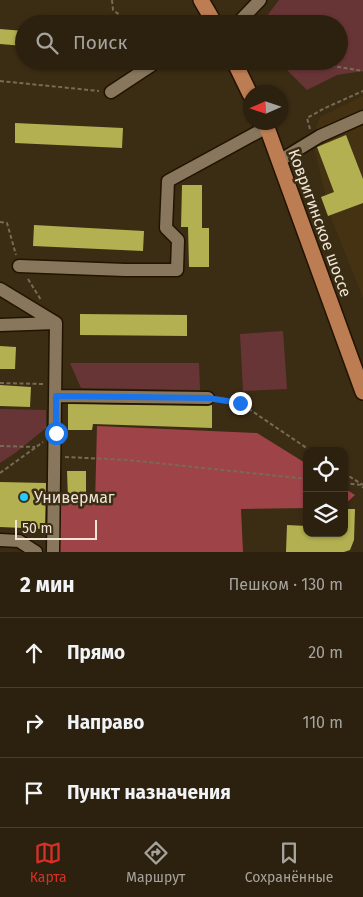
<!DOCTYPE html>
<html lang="ru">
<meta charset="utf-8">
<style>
:root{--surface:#2c210f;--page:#342918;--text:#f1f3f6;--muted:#a6a39e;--line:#483e2f;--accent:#d93025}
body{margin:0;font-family:"Fira Sans",sans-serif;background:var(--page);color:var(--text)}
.controls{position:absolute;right:15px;bottom:15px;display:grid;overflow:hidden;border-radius:10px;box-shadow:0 1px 4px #0004}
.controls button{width:45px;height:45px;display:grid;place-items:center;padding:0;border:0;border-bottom:1px solid var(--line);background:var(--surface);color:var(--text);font:25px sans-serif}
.compass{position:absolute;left:243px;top:85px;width:45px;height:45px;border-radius:50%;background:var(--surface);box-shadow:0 1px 4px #0004;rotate:267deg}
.scale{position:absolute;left:15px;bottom:12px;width:82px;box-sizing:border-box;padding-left:5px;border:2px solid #efe6d7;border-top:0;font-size:14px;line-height:18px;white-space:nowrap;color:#efe6d7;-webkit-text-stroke:4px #3b2c14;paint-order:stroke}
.stop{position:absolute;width:15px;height:15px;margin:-11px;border:4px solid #1a73e8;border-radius:50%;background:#fff}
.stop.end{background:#1a73e8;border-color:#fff;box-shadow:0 1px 5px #0008}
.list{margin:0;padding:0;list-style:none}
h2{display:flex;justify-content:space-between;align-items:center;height:65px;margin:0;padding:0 20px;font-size:21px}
h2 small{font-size:16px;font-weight:400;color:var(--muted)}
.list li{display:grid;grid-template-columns:32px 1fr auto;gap:15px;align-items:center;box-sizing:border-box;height:70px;padding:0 20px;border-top:1px solid var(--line)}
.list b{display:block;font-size:19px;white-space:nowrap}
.list em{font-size:16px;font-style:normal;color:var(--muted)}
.icon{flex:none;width:28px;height:28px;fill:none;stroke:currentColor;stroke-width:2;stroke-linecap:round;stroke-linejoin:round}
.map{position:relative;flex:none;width:363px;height:552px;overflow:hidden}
.search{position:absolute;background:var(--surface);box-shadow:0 1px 4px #0004;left:15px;right:15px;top:15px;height:55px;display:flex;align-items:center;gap:12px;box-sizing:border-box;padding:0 18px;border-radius:28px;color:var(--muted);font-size:19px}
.sheet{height:275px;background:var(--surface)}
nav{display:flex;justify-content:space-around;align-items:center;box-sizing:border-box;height:70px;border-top:1px solid var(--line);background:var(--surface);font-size:14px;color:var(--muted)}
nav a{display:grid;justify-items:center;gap:2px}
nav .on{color:var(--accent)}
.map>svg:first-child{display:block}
.built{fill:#443212}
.green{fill:#683536}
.forest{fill:#9e4449}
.building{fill:#b2b050}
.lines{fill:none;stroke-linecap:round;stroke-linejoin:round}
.minor-casing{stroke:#221400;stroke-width:15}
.major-casing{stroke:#221400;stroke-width:18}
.path{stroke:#786b56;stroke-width:2;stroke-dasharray:4 2.5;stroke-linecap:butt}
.minor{stroke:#88775d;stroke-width:12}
.major{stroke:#bd7d53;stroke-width:15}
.route{stroke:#1a73e8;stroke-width:6}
.poi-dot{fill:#25c9fe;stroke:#3b2c14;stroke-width:2}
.labels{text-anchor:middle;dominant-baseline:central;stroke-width:5;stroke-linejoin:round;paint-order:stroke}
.street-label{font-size:16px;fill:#efe6d7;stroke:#3b2c14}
.poi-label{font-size:16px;fill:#efe6d7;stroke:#3b2c14;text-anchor:start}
</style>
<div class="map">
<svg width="363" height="552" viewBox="0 0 363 552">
<rect width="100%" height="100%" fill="#3b2c14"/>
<path class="built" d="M363 96V298L330 215 314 147 320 143V136L316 126 320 117Z"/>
<path class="green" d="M279 0H363V71L337 75 307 90 278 61H339V24H261Z
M283 331 287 389 243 391 240 334Z
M70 363H199L200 390 81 388Z
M0 409 46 410V428L15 453 0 463Z"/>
<path class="forest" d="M97 426 257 433 307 464V508L241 509 243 552H59V503L95 504Z
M344 488 355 495 344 505Z"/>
<path class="building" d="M0 29 24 31V46L0 44Z
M15 123 123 128 122 148 15 143Z
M346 135 363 179V203L328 216 321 197 334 192 317 147Z
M182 185H202V228H209V267H189L188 227H181Z
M34 225 144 231 143 251 33 246Z
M80 314 187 315V336L80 335Z
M0 346 16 347 15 369H0Z
M0 385 31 387 30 407 0 406Z
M68 404 208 406 212 405V428L93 424 92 430H68Z
M67 471H86V499H68Z
M0 482 46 483 45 529 0 527Z
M344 509H355L354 540 350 550 344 552H286L287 525 307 526V533H344Z"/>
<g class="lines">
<g class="minor-casing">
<path id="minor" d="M237 24 260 0
M111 92 158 61
M279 161 320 136 363 117
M19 266 125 270H177L178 240 166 228 168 181 267 127
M0 289 56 323 53 552
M0 325 56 323
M56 396 208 398
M0 540 19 541 36 552"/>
</g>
<g class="major-casing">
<path id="major" d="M201 0 215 24
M234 61 250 94
M265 122 363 392"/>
</g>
<path class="path" d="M112 0 113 10 132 24
M312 61 315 63 363 71
M124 68 128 61
M0 81 99 91
M310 129 307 118 325 108 363 91
M0 222 7 223 16 255
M28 279 41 300
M0 383 43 384
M218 400 240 403 311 451
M0 446 35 447
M65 457 128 460 307 479
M0 473 43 442
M344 473 363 485
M344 483 362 485 363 488"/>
<use href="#minor" class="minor"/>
<use href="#major" class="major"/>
</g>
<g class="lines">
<path class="route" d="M56 433V396L208 398 240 403"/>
</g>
<circle class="poi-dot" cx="24" cy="497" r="5"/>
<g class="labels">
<g class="street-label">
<text transform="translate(320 223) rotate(70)">Ковригинское шоссе</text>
</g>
<g class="poi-label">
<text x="34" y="497">Универмаг</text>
</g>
</g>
</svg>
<div class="controls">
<button><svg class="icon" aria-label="locate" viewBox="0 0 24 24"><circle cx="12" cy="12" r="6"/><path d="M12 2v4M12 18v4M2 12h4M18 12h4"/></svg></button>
<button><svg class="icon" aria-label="layers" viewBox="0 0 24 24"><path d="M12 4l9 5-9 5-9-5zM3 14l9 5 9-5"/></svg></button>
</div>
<svg class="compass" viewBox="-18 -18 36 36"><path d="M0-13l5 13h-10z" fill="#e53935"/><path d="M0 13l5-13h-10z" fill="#a6a39e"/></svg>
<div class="scale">50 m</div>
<div class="stop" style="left:56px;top:433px"></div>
<div class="stop end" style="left:240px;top:403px"></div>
<div class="search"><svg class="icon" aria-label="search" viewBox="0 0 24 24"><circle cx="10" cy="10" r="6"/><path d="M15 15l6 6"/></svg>Поиск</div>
</div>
<section class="sheet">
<h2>2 мин<small>Пешком · 130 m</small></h2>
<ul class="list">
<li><svg class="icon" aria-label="ahead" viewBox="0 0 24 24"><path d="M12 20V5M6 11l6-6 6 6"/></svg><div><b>Прямо</b></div><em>20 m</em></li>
<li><svg class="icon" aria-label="right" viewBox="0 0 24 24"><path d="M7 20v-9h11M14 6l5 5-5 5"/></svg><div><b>Направо</b></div><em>110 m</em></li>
<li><svg class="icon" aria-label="arrive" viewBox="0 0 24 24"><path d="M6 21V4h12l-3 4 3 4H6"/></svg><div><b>Пункт назначения</b></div></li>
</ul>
</section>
<nav>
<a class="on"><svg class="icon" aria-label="map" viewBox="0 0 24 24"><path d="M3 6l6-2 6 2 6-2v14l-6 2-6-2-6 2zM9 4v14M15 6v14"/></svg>Карта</a>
<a><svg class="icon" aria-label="directions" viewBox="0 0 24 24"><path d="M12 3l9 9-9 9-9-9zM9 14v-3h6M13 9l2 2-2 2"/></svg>Маршрут</a>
<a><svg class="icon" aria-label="saved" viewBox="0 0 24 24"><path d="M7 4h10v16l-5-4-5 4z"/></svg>Сохранённые</a>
</nav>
